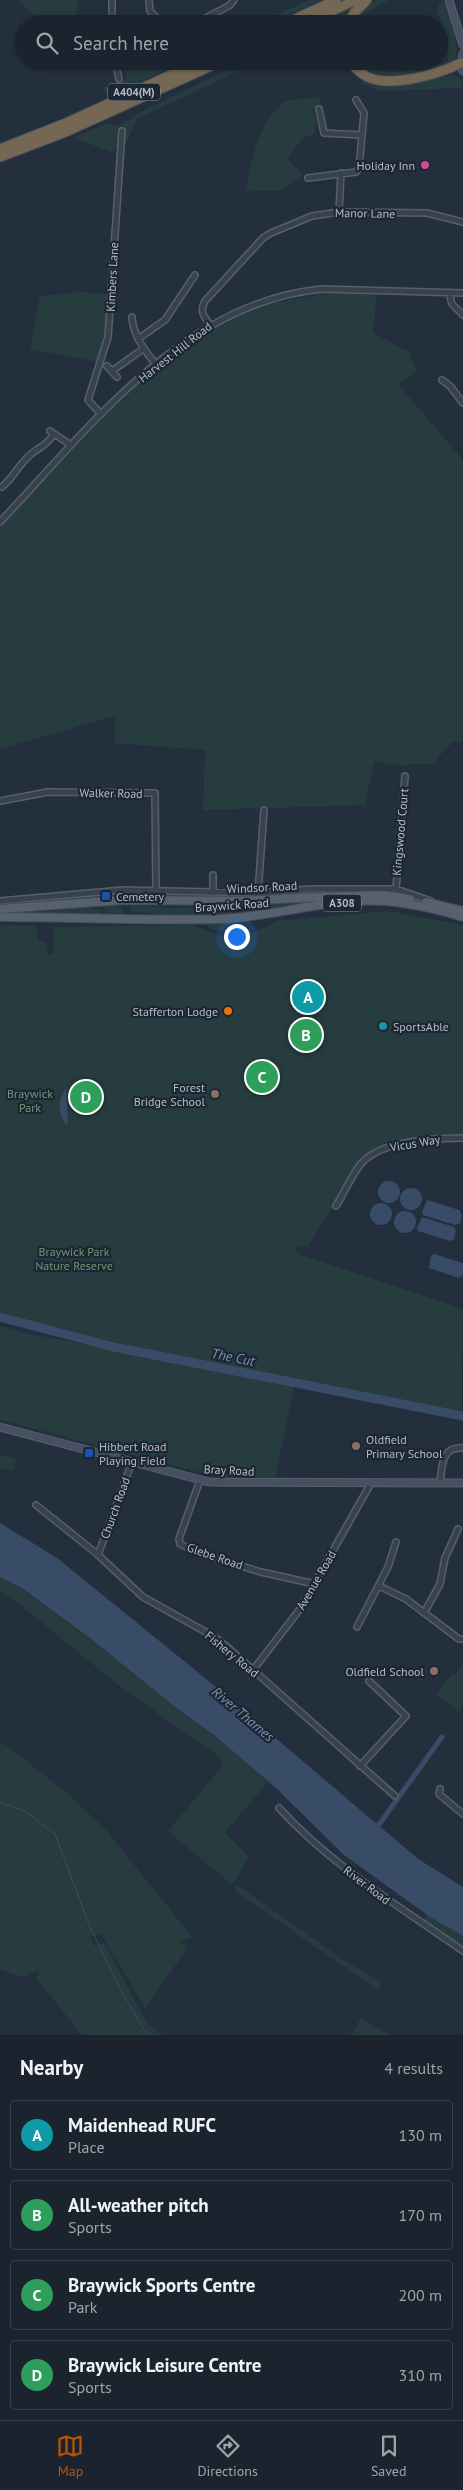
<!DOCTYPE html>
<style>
:root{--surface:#1b232e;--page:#242b36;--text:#f1f3f6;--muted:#a0a4aa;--line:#39404a;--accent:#b45309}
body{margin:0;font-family:"PT Sans",sans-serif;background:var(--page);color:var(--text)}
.you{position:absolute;left:236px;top:936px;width:18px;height:18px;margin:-12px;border:4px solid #fff;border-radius:50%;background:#1a73e8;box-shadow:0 0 0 8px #1a73e833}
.badge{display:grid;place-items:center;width:32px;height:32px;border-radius:50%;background:var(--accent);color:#fff;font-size:16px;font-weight:700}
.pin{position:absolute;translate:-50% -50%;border:2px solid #fff;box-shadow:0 1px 5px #0006}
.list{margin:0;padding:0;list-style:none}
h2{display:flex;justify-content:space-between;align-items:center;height:65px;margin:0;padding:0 20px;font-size:21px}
h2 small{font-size:16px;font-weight:400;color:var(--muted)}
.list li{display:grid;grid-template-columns:32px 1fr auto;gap:15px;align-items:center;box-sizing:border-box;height:70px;margin:0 10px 10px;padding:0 10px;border:1px solid var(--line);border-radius:5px}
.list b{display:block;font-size:19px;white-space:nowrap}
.list p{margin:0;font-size:16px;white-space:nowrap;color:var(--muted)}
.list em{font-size:16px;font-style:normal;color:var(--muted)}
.icon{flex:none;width:28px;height:28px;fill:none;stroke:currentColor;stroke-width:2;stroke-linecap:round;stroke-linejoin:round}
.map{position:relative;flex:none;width:463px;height:2035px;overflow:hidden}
.search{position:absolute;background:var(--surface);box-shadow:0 1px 4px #0004;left:15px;right:15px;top:15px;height:55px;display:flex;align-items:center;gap:12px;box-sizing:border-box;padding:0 18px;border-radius:28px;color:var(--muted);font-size:19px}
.sheet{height:385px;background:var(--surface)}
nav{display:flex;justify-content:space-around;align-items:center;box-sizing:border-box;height:70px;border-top:1px solid var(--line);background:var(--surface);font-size:14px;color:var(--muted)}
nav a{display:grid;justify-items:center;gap:2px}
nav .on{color:var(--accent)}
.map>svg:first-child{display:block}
.green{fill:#263c3f}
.water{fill:#394c67}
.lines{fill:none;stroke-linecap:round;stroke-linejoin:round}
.stream{stroke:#394c67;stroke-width:1}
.canal{stroke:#394c67;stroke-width:5}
.river{stroke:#394c67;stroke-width:9}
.street-casing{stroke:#565f6c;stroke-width:8}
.secondary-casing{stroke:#565f6c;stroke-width:9}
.primary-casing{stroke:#414a57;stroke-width:10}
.highway-casing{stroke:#434c59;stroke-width:11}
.street{stroke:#38414e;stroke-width:5}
.secondary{stroke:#465061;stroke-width:7}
.primary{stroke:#56606e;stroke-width:8}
.highway{stroke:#746855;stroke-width:9}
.hotel-dot{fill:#d1479c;stroke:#1d2633;stroke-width:2}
.transit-dot{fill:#1a4fb4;stroke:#1d2633;stroke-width:2}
.food-dot{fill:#e8710a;stroke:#1d2633;stroke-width:2}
.culture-dot{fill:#0f9aa8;stroke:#1d2633;stroke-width:2}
.education-dot{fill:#8d6e63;stroke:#1d2633;stroke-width:2}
.labels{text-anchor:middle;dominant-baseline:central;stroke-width:4.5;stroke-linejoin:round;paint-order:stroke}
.shield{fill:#1d2633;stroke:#878f9c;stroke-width:1}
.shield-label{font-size:11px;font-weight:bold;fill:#b4bcc9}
.poi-label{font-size:12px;fill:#b4bcc9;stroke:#1d2633;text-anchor:end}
.street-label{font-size:12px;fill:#b4bcc9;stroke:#1d2633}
.park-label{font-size:12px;fill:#6b9a76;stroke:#1d2633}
.water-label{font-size:14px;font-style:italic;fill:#7c92b1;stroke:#1d2633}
</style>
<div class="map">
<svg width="463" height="2035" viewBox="0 0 463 2035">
<rect width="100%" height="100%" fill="#242f3e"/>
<path class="green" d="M17 0H79L73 24H45Z
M310 0H321L269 24H255Z
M377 0H390L368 11 360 24H353C359 13 367 5 377 0Z
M444 1C452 20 462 45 453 64 422 71 381 89 357 61H366C383 83 425 66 448 62V38L437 10 439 3Z
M347 10 350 14 346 24H316Z
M122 61H186L135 84 133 81 105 92 102 88 127 78Z
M247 61H259L137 119 126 144 112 152 73 138 108 123 117 127 144 110Z
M452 75C463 78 463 83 463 93L461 88 382 91 361 84 363 79C391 92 424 81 452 75Z
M319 97 322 100 312 110 317 122 314 133 302 139 287 159 302 174 301 177 282 191 246 190C249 166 262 110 288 101 297 98 309 99 319 97Z
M82 292 107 294 105 337 98 362 30 349 40 296Z
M322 294H377L373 333 409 352 416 371 399 385 463 460V742H453L438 757 435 764H412L404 766 374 761 365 805 203 810 205 750 115 743V716L0 749V528L109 410 149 374 218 323 272 303Z
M116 894 119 896 117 900 0 906V903Z
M128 894 233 896 234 898 126 897Z
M370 898 242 914V903Z
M133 904 163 908 230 907 234 911 232 915 209 913 195 919 131 911 130 906Z
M121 905 123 911 130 916H106L104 906Z
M89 906V909H101L102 916 0 915V913Z
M388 911 463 925V1135L413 1137 379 1148 360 1157 347 1185 308 1246 295 1248 298 1254 463 1309 462 1420 0 1316V925L36 926 38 941 46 942 47 955 54 954V927L191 925 235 941 278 921Z
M238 922C232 936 214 932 205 924Z
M0 1326 24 1333 295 1383 275 1477H227L210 1475 0 1420Z
M0 1455 16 1459 13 1471 0 1468Z
M0 1577 21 1588 90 1638 174 1706 214 1735 268 1782 225 1832 249 1857 232 1885 168 1831 221 1768V1758L122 1688 13 1599 0 1591Z
M463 1664V1706L459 1712 436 1694 452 1673 455 1675Z
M0 1743 6 1745 66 1792 106 1830 192 1937 181 1942 187 1949 145 2008 101 1934 90 1937 94 1946 105 1943 148 2025 162 2035H82L36 1978 39 1974 37 1970C23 1982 16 1975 0 1969Z
M236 1884 342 1959 382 1982 378 1990 235 1891Z
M427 1915 463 1936V1946L423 1921Z
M361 2018 390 2035H351Z"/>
<path class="water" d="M66 1088 68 1123 65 1124C58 1112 58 1100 66 1088Z
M378 1192a11 11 0 1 1 22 0a11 11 0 1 1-22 0Z
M400 1199a11 11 0 1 1 22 0a11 11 0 1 1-22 0Z
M427 1200 459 1210 462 1215 460 1223 455 1225 423 1215 422 1212Z
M370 1214a11 11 0 1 1 22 0a11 11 0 1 1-22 0Z
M394 1222a11 11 0 1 1 22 0a11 11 0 1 1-22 0Z
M422 1217 454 1227 456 1231 454 1239 450 1241 418 1231 417 1228Z
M434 1254 463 1263V1275L459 1278 429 1268 431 1256Z
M0 1523 57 1558 205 1678 418 1859 463 1887V1936L430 1917 344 1855 277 1789 214 1735 174 1706 90 1638 22 1588 0 1577Z"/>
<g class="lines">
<path class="stream" d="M0 1802 25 1811 55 1834 88 1922 117 1983 147 2035"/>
<path class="canal" d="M378 1826 442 1737"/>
<path class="river" d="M0 1317 114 1347 463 1416"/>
<g class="street-casing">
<path id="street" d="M149 0 150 11 163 24
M112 24V0
M195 24 230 5 234 0
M115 61 119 79
M319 109 324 133 361 135
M308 178 356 172 359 168 364 113 356 100
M339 212 341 173
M449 293 452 304 463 315
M132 317C133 336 145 350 156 365
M210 325C204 316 199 311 205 301L263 238 271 233 312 216 339 212 427 213 463 222
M138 339 165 320 195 275
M107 366 117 377
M112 371 143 349
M442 380 450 386 463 403
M101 414 88 400 108 337 122 131
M50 431 71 445
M2 487C13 478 18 466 28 457 38 446 43 450 54 434
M0 522C89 428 183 302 322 289L463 293
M0 801 48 792 155 793 156 891
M396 889 405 776
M213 893V875
M258 893 264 810
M0 901 123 890 258 893 312 889H396L431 901
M336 1206C344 1193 351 1177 360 1165 380 1140 433 1138 463 1138
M200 1480 179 1539 180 1544 199 1553 261 1572 315 1584
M440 1483C442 1467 441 1446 463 1448
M36 1505 96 1553 143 1597 213 1636 225 1645 395 1796
M98 1555 132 1462
M379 1586 406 1599 459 1639H463
M424 1613 440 1584 445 1558 458 1529
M357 1627 388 1567 396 1542
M253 1670 300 1609 371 1483
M360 1766 406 1716 369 1681
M440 1789 439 1794 463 1814
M279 1808C332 1866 399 1906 463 1951"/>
</g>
<g class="secondary-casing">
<path id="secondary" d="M449 0 463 45
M463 54 460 65 463 71
M0 1427 209 1482 463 1483"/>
</g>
<g class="primary-casing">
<path id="primary" d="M426 902 463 911
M0 909 123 900 239 901 340 896 384 895 410 899
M0 917C73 917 147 921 220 919 275 917 330 897 385 901 412 903 437 909 463 917"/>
</g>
<g class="highway-casing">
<path id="highway" d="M284 24 336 0
M304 24 356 0
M348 24 354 13 367 0
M349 61C356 68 361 75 370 78 393 87 439 74 461 63
M0 149 66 123 201 61
M0 157 68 131 222 61"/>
</g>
<use href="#street" class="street"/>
<use href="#secondary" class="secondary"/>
<use href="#primary" class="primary"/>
<use href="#highway" class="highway"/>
</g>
<circle class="hotel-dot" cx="425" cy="165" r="5"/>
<g class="transit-dot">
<rect x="101" y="891" width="10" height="10" rx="2.5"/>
<rect x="84" y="1448" width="10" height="10" rx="2.5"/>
</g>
<circle class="food-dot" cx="228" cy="1011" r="5"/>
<circle class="culture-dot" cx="383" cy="1026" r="5"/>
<g class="education-dot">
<circle cx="215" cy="1094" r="5"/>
<circle cx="356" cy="1446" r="5"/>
<circle cx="434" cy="1671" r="5"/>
</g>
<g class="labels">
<g class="shield">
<rect x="108" y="83.5" width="52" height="17" rx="4"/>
<rect x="323" y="894.5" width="38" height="17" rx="4"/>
</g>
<g class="shield-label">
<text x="134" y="92">A404(M)</text>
<text x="342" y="903">A308</text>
</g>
<g class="poi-label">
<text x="415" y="165">Holiday Inn</text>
<text x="116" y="896" text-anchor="start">Cemetery</text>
<text x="218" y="1011">Stafferton Lodge</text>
<text x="393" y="1026" text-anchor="start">SportsAble</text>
<text x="205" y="1087">Forest<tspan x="205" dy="14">Bridge School</tspan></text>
<text x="366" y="1439" text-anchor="start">Oldfield<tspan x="366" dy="14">Primary School</tspan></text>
<text x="99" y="1446" text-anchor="start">Hibbert Road<tspan x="99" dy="14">Playing Field</tspan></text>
<text x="424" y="1671">Oldfield School</text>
</g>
<g class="street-label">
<text transform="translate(365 213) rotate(1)">Manor Lane</text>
<text transform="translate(112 277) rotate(-87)">Kimbers Lane</text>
<text transform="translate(175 352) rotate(-38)">Harvest Hill Road</text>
<text transform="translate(111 793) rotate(1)">Walker Road</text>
<text transform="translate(400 832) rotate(-85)">Kingswood Court</text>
<text transform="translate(262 887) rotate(-3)">Windsor Road</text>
<text transform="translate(232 905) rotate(-4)">Braywick Road</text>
<text transform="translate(415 1143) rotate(-10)">Vicus Way</text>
<text transform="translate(229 1470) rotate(3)">Bray Road</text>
<text transform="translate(115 1508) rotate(-70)">Church Road</text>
<text transform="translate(215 1556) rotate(19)">Glebe Road</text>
<text transform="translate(316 1580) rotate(-60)">Avenue Road</text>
<text transform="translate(232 1654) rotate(39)">Fishery Road</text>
<text transform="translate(367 1885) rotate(37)">River Road</text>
</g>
<g class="park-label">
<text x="30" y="1093">Braywick<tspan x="30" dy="14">Park</tspan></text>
<text x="74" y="1251">Braywick Park<tspan x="74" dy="14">Nature Reserve</tspan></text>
</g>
<g class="water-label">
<text transform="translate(233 1357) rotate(11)">The Cut</text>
<text transform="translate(243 1714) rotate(40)">River Thames</text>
</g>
</g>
</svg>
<div class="you"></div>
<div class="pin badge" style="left:308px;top:997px;background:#0f9aa8">A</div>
<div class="pin badge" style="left:306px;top:1035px;background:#2e9e5b">B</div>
<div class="pin badge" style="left:262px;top:1077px;background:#2e9e5b">C</div>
<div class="pin badge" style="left:86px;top:1097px;background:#2e9e5b">D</div>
<div class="search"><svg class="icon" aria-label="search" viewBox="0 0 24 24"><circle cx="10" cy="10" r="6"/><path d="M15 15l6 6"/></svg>Search here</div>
</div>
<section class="sheet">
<h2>Nearby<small>4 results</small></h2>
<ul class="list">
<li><span class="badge" style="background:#0f9aa8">A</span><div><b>Maidenhead RUFC</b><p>Place</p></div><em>130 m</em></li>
<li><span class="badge" style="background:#2e9e5b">B</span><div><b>All-weather pitch</b><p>Sports</p></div><em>170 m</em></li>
<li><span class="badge" style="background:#2e9e5b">C</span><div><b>Braywick Sports Centre</b><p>Park</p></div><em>200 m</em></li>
<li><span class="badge" style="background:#2e9e5b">D</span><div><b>Braywick Leisure Centre</b><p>Sports</p></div><em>310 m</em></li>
</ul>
</section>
<nav>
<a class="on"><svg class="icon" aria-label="map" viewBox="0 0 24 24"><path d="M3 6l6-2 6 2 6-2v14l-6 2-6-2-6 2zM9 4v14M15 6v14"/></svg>Map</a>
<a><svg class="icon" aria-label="directions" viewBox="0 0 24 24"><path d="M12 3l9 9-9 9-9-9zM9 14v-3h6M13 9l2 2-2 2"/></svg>Directions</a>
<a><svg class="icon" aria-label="saved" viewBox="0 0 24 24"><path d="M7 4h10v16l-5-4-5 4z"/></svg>Saved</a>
</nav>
